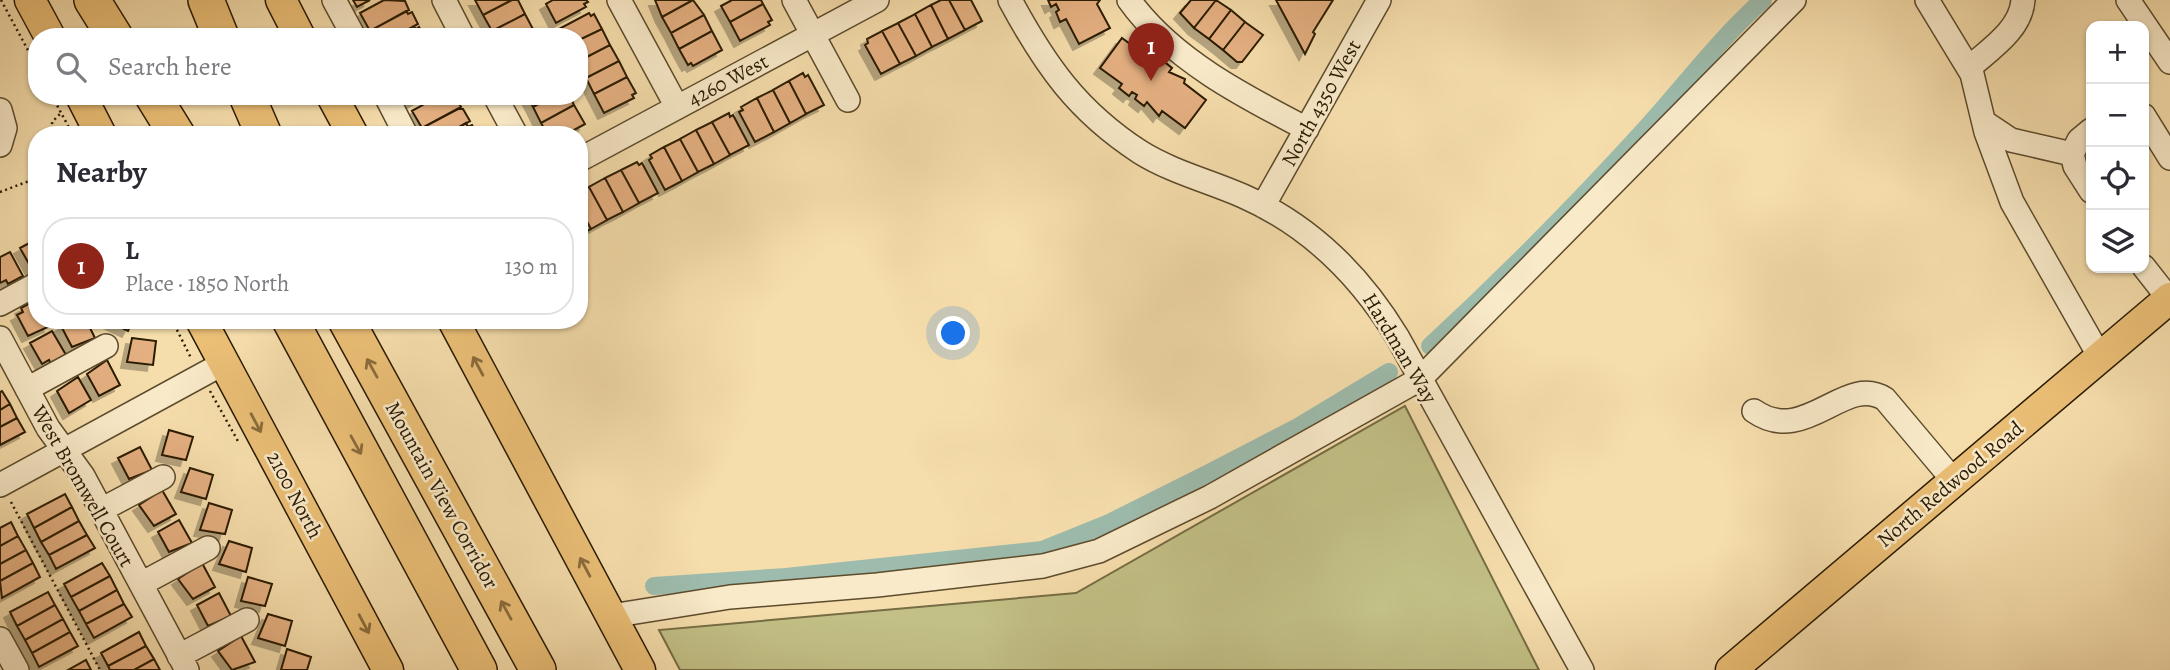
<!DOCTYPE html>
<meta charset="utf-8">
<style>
:root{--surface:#fff;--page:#f2f2f3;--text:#2b2b33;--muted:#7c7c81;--line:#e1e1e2;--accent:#8f2418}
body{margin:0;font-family:Alegreya,serif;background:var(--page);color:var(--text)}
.controls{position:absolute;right:21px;top:21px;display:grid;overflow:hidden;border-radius:14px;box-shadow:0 2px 5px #0004}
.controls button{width:63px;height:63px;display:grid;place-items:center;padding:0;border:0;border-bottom:2px solid var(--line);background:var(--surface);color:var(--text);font:35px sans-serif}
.you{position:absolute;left:954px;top:334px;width:24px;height:24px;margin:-18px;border:5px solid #fff;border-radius:50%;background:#1a73e8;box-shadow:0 0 0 10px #1a73e833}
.badge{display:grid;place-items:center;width:46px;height:46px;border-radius:50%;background:var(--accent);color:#fff;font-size:23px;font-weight:700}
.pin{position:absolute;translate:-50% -58px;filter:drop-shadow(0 2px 4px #0008)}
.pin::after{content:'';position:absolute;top:37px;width:24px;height:21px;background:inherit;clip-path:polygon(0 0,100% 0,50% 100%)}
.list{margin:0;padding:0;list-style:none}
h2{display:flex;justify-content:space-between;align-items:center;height:91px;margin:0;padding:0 28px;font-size:30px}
h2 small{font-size:23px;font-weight:400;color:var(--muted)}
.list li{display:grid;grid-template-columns:46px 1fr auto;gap:21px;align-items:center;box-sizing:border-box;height:98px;margin:0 14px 14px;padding:0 14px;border:2px solid var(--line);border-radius:28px}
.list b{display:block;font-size:26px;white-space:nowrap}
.list p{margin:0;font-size:23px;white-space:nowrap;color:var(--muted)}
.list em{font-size:23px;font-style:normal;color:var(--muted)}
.icon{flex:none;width:38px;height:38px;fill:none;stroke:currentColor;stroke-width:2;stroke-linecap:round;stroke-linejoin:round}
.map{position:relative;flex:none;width:2170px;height:670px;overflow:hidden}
.search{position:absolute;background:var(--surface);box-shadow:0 2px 5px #0004;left:28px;top:28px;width:560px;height:77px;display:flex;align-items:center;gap:18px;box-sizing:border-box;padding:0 24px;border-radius:28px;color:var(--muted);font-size:26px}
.panel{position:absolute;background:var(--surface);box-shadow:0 2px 5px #0004;left:28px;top:126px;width:560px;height:203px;border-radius:28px}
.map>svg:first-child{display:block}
.green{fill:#c2c086;stroke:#766d44;stroke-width:2}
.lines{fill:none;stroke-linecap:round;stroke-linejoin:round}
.canal{stroke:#9dbcad;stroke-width:18}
.building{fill:#e5b081;stroke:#291a03;stroke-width:2;filter:url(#shadow)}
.minor-casing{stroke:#5c4b2d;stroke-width:26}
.major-casing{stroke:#291a03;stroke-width:33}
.highway-casing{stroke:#291a03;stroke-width:38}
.path{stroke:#291a03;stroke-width:2.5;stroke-dasharray:2 3.5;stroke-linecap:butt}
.minor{stroke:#f9eac9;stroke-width:23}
.major{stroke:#ebbf76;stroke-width:30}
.highway{stroke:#ebbf76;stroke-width:35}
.oneway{stroke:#8a6c3c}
.labels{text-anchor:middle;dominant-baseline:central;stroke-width:5;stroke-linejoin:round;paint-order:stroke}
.street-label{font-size:21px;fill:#291a03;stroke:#f9eac9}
</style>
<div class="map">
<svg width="2170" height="670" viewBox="0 0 2170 670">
<defs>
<filter id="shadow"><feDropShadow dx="-6" dy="6" stdDeviation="0" flood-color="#0004"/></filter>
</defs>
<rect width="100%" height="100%" fill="#f6deac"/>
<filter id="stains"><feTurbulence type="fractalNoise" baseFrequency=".00286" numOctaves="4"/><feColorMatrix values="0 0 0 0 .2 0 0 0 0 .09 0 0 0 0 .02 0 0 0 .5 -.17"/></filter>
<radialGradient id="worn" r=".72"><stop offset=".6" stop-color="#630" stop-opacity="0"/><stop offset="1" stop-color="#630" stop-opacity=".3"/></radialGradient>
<path class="green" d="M1405 406 1539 670H680L659 630 1076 593Z"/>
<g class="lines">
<path class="canal" d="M1430 346C1506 276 1579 202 1648 126 1687 83 1720 38 1763 0
M654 586 786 577 1042 550 1109 523 1207 474 1298 427 1389 372"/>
</g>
<path class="building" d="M353 0H370L357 7Z
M384 0 405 1 409 10 370 31 360 13Z
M475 0H512L483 15Z
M512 0H518L525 14 492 31 483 15Z
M553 0H586L588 2 584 4 586 7 556 23 546 4Z
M655 0H693L662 17Z
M693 0 704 15 671 33 662 17Z
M732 0H761L763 4 730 22 721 6Z
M941 0H949L965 30 948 39 931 5Z
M949 0H971L982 21 965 30Z
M1048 0H1100L1097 4 1110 28 1079 44 1066 19 1060 22 1056 12 1059 10 1056 4 1051 7Z
M1191 0H1216L1194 28 1180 13Z
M1216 0 1231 10 1209 39 1194 28Z
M1276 0H1333L1313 32 1315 34 1305 54Z
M763 4 772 20 768 22 770 25 740 41 730 22Z
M931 5 948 39 932 47 915 14Z
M1231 10 1245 22 1223 50 1209 39Z
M406 11 408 14 412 12 418 24 394 37H373L370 31Z
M589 13 591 16 594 14 602 29 579 40V37H563L559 29Z
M525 14 535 33 527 37H495L492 31Z
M915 14 932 47 916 56 898 23Z
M704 15 712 31 679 49 671 33Z
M1245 22 1263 35 1242 62H1237L1223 50Z
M898 23 916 56 900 64 882 31Z
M414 26 416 29 419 27 425 37H394Z
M602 29 610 45 579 61V40Z
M712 31 722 50 693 66 691 63 688 65 679 49Z
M882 31 900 64 881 74 865 45 868 43 867 39Z
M1122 38 1145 55 1148 51 1159 64 1162 60 1172 68 1169 72 1185 79 1184 83 1206 100 1185 128 1162 111 1159 116 1147 102 1144 106 1135 99 1137 95 1132 92 1129 96 1119 88 1122 84 1100 68Z
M610 45 619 61 586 78 579 61Z
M619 61 627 77 594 94 586 78Z
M803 73 805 77 808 75 824 105 806 114 789 81Z
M627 77 636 93 632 95 634 98 604 113 594 94Z
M789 81 806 114 790 123 773 90Z
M773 90 790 123 774 132 757 98Z
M405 96H424L409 104Z
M439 96 456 99 461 107 422 128 412 111Z
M527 96H553L533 107Z
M553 96H570L574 105 541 123 533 107Z
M757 98 774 132 755 142 739 112 743 110 741 107Z
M574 105 585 124 565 135H548L541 123Z
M458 109H463L470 121 445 135H425L422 128Z
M729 113 730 117 733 115 749 145 730 155 712 122Z
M712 122 730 155 714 164 696 130Z
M466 123 468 127 472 125 477 135H445Z
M696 130 714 164 698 172 680 139Z
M680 139 698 172 682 181 664 147Z
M664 147 682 181 665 190 649 160 652 158 650 155Z
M637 162 639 165 642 163 658 193 639 203 621 170Z
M621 170 639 203 623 212 605 178Z
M605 178 623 212 607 220 589 187Z
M589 187 607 220 591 229 579 207V192Z
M579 207 591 229 579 235Z
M37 239V266L32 269 20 248Z
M10 252 23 276 8 284 6 280 0 283V257Z
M36 300 37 320H47L50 326 28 336 17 315 23 312 21 308Z
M72 320H86L95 338 72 347 61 326Z
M105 320H133L128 331Z
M52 331 66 355 51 364 49 360 42 364 30 343Z
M132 338 156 341 153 365 127 362Z
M107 360 120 385 99 396 87 374Z
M78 377 91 400 69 413 57 391Z
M2 391 10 404 0 410V392Z
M10 404 17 418 0 427V410Z
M17 418 25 432 0 445V427Z
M169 430 193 437 186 460 162 455Z
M140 447 152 470 129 479 118 458Z
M190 468 213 475 206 499 181 492Z
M162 490 176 514 154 526 139 505Z
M65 494 72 507 34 528 27 514Z
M209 503 232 510 225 534 200 530Z
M72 507 79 521 41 542 34 528Z
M179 520 192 543 169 552 158 532Z
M79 521 87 535 49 555 41 542Z
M11 522 18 536 0 546V528Z
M87 535 95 548 56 569 49 555Z
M18 536 26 550 0 564V546Z
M229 541 252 548 246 572 219 564Z
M26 550 33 563 0 581V564Z
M33 563 40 577 2 598 0 581Z
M102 563 110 576 71 597 64 584Z
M202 563 215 587 193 599 178 579Z
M110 576 117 590 79 611 71 597Z
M248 577 272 584 265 606 241 601Z
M117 590 124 604 86 624 79 611Z
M48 592 55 605 17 626 10 612Z
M219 593 231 616 208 626 197 605Z
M124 604 132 617 94 638 86 624Z
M55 605 63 619 25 640 17 626Z
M268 614 292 621 285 646 258 638Z
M63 619 70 632 32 653 25 640Z
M70 632 78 646 39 667 32 653Z
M139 632 146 646 108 666 101 653Z
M241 636 255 662 232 670 218 651Z
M146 646 154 659 134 670H110L108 666Z
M287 649 311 657 307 670H281Z
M154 659 160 670H134Z
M86 660 91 670H68Z"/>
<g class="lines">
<g class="minor-casing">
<path id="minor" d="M334 0 354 37
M444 0 463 37
M619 0 677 107
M794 0 848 100
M1010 0C1045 65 1077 111 1140 152 1172 172 1209 181 1243 196 1311 226 1360 275 1398 338L1582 670
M1129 0C1171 59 1245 97 1307 129
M1927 0 1972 74 1986 132 2012 202 2100 357
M2128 0 2170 62
M1969 68C1989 50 2021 30 2023 0
M386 96 406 135
M495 96 516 135
M0 110 5 128 0 145
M2144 116 2170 158
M1984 122 2011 140 2072 154
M2091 130 2079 140 2072 154 2075 166 2091 191
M579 160 877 0
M1263 206 1379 0
M2144 267 2169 299
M0 304 37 284
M0 338 48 428 83 476 187 670
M27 389 106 346
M1754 411C1805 447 1845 373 1885 399L1954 481
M0 485 224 363
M101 510 163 477
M141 584 208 548
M611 616 730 597 877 585 1043 566 1099 551 1210 497 1420 379 1794 0
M0 639 17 670
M179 656 247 620"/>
</g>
<g class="major-casing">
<path id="major" d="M30 0 50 37
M281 0 300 37
M81 96 101 135
M332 96 353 135
M201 320 388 670
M453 320 640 670
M1731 670 2170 298"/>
</g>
<g class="highway-casing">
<path id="highway" d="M92 0 115 37
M206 0 221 37
M153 96 177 135
M247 96 264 135
M290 320 479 670
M346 320 538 670"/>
</g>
<path class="path" d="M1 0 37 67
M52 96 73 135
M53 135 52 122 61 113
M0 192 37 178
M172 320 191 358
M210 391 239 443
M11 502 100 670"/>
<use href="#minor" class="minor"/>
<use href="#major" class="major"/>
<use href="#highway" class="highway"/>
</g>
<defs><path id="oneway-shaft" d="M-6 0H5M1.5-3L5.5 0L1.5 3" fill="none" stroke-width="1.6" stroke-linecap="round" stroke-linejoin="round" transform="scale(1.75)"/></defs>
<g class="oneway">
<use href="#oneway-shaft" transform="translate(478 366) rotate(-118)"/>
<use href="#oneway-shaft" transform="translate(372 368) rotate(-119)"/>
<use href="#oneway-shaft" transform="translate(256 423) rotate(62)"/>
<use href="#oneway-shaft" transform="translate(356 445) rotate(61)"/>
<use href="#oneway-shaft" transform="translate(585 567) rotate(-118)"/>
<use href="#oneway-shaft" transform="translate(506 610) rotate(-119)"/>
<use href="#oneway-shaft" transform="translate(364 624) rotate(62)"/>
</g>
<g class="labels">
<g class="street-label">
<text transform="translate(728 80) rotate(-28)">4260 West</text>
<text transform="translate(1321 103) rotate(-61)">North 4350 West</text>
<text transform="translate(1400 348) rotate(59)">Hardman Way</text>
<text transform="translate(1950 484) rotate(-40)">North Redwood Road</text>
<text transform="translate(83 486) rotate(60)">West Bromwell Court</text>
<text transform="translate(295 495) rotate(62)">2100 North</text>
<text transform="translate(442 495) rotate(61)">Mountain View Corridor</text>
</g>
</g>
<rect width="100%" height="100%" filter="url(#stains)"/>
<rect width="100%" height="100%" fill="url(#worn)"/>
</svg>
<div class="controls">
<button>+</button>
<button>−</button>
<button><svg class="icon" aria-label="locate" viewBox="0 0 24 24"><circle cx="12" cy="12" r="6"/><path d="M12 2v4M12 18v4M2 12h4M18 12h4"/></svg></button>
<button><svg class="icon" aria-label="layers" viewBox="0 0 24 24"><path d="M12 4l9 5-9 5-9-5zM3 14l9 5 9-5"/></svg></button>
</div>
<div class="you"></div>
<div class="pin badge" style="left:1151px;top:81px">1</div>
<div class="search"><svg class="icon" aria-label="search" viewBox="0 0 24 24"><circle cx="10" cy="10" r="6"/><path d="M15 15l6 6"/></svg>Search here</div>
<section class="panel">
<h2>Nearby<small></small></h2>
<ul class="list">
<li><span class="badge">1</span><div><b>L</b><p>Place · 1850 North</p></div><em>130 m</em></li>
</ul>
</section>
</div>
